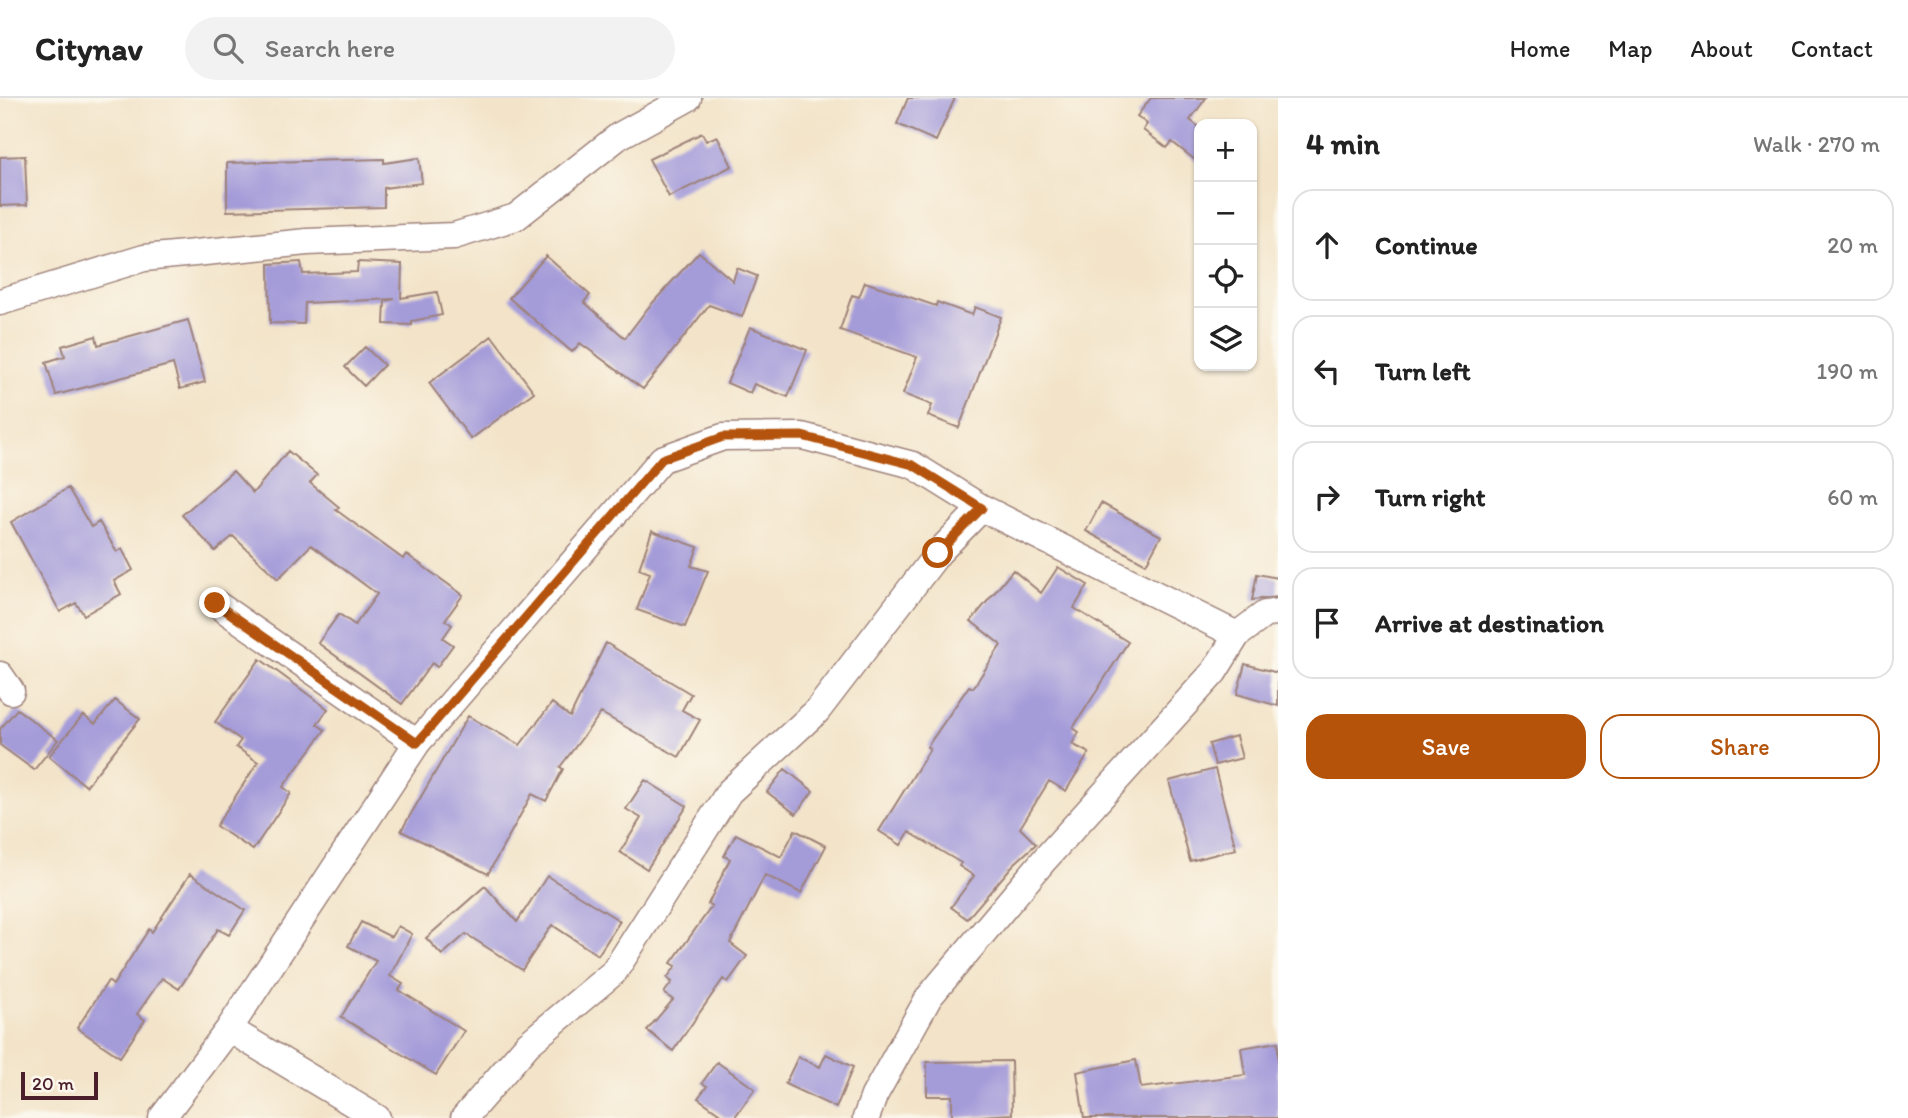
<!DOCTYPE html>
<meta charset="utf-8">
<style>
:root{--surface:#fff;--page:#f2f2f2;--text:#222;--muted:#767676;--line:#e0e0e0;--accent:#b45309}
body{margin:0;font-family:Itim,sans-serif;background:var(--page);color:var(--text)}
.controls{position:absolute;right:21px;top:21px;display:grid;overflow:hidden;border-radius:14px;box-shadow:0 2px 5px #0004}
.controls button{width:63px;height:63px;display:grid;place-items:center;padding:0;border:0;border-bottom:2px solid var(--line);background:var(--surface);color:var(--text);font:35px sans-serif}
.scale{position:absolute;left:21px;bottom:18px;width:77px;box-sizing:border-box;padding-left:7px;border:4px solid #4a1f2b;border-top:0;font-size:19px;line-height:24px;white-space:nowrap;color:#4a1f2b;-webkit-text-stroke:5px #fbf7ec;paint-order:stroke}
.stop{position:absolute;width:21px;height:21px;margin:-16px;border:5px solid #b45309;border-radius:50%;background:#fff}
.stop.end{background:#b45309;border-color:#fff;box-shadow:0 2px 7px #0008}
.list{margin:0;padding:0;list-style:none}
h2{display:flex;justify-content:space-between;align-items:center;height:91px;margin:0;padding:0 28px;font-size:30px}
h2 small{font-size:23px;font-weight:400;color:var(--muted)}
.list li{display:grid;grid-template-columns:46px 1fr auto;gap:21px;align-items:center;box-sizing:border-box;height:112px;margin:0 14px 14px;padding:0 14px;border:2px solid var(--line);border-radius:21px}
.list b{display:block;font-size:26px;white-space:nowrap}
.list em{font-size:23px;font-style:normal;color:var(--muted)}
.actions{display:flex;gap:14px;padding:21px 28px}
.actions a{flex:1;padding:16px 0;border:2px solid var(--accent);border-radius:21px;text-align:center;font-size:24px;color:var(--accent)}
.actions .main{background:var(--accent);color:#fff}
.icon{flex:none;width:38px;height:38px;fill:none;stroke:currentColor;stroke-width:2;stroke-linecap:round;stroke-linejoin:round}
.map{position:relative;flex:none;width:1278px;height:1020px;overflow:hidden}
header{display:flex;align-items:center;gap:42px;box-sizing:border-box;height:98px;padding:0 35px;background:var(--surface);border-bottom:2px solid var(--line)}
header strong{font-size:33px}
nav{display:flex;gap:38px;margin-inline-start:auto;font-size:24px}
.search{width:490px;height:63px;background:var(--page);display:flex;align-items:center;gap:18px;box-sizing:border-box;padding:0 24px;border-radius:38px;color:var(--muted);font-size:26px}
main{display:flex}
aside{flex:1;background:var(--surface)}
.map>svg:first-child{display:block}
.building{fill:#a49bd9}
.lines{fill:none;stroke-linecap:round;stroke-linejoin:round}
.minor-casing{stroke:#9e827a;stroke-width:29}
.minor{stroke:#fff;stroke-width:26}
.route{stroke:#b45309;stroke-width:9}
</style>
<header>
<strong>Citynav</strong>
<div class="search"><svg class="icon" aria-label="search" viewBox="0 0 24 24"><circle cx="10" cy="10" r="6"/><path d="M15 15l6 6"/></svg>Search here</div>
<nav><a>Home</a><a>Map</a><a>About</a><a>Contact</a></nav>
</header>
<main>
<div class="map">
<svg width="1278" height="1020" viewBox="0 0 1278 1020">
<rect width="100%" height="100%" fill="#fbf7ec"/>
<filter id="ink" filterUnits="userSpaceOnUse"><feTurbulence type="fractalNoise" baseFrequency=".0143" numOctaves="2"/><feDisplacementMap in="SourceGraphic" scale="14" xChannelSelector="R" yChannelSelector="G"/><feConvolveMatrix kernelMatrix="1 2 1 2 8 2 1 2 1" color-interpolation-filters="sRGB"/></filter>
<filter id="wash" filterUnits="userSpaceOnUse"><feTurbulence type="fractalNoise" baseFrequency=".00686" numOctaves="4" result="noise"/><feDisplacementMap in="SourceGraphic" scale="28" xChannelSelector="R" yChannelSelector="G"/><feGaussianBlur stdDeviation="1.57" result="paint"/><feColorMatrix in="noise" values="0 0 0 0 0 0 0 0 0 0 0 0 0 0 0 0 0 1.4 0 .05"/><feComposite in="paint" operator="in"/></filter>
<g filter="url(#wash)">
<rect width="100%" height="100%" fill="#f3e4c9"/>
<g id="blocks">
<path class="building" d="M908 0H955L936 43 897 26Z
M1151 0H1206L1190 22 1199 29V65L1172 44 1167 50 1143 32 1147 26 1137 18Z
M702 35 706 43 717 38 732 68 669 99 649 61Z
M25 58 27 107 0 108V59Z
M419 60 422 85 384 90V109L227 113V65L384 61V65Z
M699 154 733 183 737 170 757 178 742 219 709 207 643 291 580 245 572 254 509 200 546 158 590 197 584 204 625 240 648 210Z
M301 164 303 176 357 174 358 164 402 166 401 200 437 194 442 217 412 223V227L384 226 385 203 395 201 305 205 304 226 270 225 269 166Z
M865 184 936 208 937 204 972 217 975 209 1001 219 959 330 928 318 932 307 903 296 917 259 840 232 852 197 859 199Z
M188 222 205 284 180 291 173 266 56 297 46 264 65 258 62 248 96 238 98 247Z
M750 229 807 252 788 299 754 286 750 295 727 285Z
M492 238 534 294 471 341 429 285Z
M365 249 384 267 364 288 345 269Z
M288 353 317 377 310 385 339 409 336 412 403 461 406 456 463 497 445 522 452 527 443 540 453 547 437 569 432 565 402 606 318 545 339 516 355 527 377 496 311 447 278 481 233 438 215 453 182 417 233 373 253 395Z
M68 390 91 429 99 424 117 454 122 451 133 472 114 483 121 496 84 517 76 505 60 514 11 424Z
M1101 405 1161 438 1146 466 1086 433Z
M652 433 698 449 691 468 708 473 685 529 637 512 650 475 639 471Z
M1058 469 1088 487 1074 510 1128 544 1073 630 1079 634 1072 646 1089 655 1066 693 1049 683 1020 730 1036 746 1013 767 967 821 951 809 974 778 959 768 961 765 909 734 901 747 879 733 930 651 927 649 969 588 973 590 1001 547 971 523 1013 472 1041 495Z
M1257 476 1278 480V499L1252 502Z
M606 545 691 596 682 612 700 622 679 659 601 615 560 669 563 671 546 703 532 696 488 776 401 733 468 618 520 647 552 605 570 619Z
M260 561 328 611 317 626 325 632 283 689 291 695 253 752 216 728 258 664 236 649 241 642 215 624Z
M1245 566 1278 575V608L1237 596Z
M115 602 140 621 86 688 49 658 83 617 95 626Z
M17 611 58 642 34 672 0 647V631Z
M1236 638 1242 660 1215 667 1209 646Z
M785 671 813 693 796 716 767 694Z
M1215 671 1236 751 1190 763 1169 683Z
M645 682 687 708 647 771 620 754 641 720 626 711Z
M795 732 826 748 801 795 765 777 730 845 747 858 728 884 723 881 673 953 647 932 673 902 664 895 672 884 667 880 676 868 671 865 712 808 708 806 730 761 724 758 736 736 781 759Z
M190 776 245 812 229 837 218 831 179 891 162 880 137 916 145 922 120 959 77 930 108 883 113 887 149 831 152 834Z
M547 778 620 823 598 857 552 827 522 872 466 836 442 857 426 840 485 788 517 824Z
M361 824 391 839 398 828 412 836 390 878 403 886 399 892 464 933 436 977 341 919 376 863 348 848Z
M1278 944V1020H1084L1077 974 1136 962 1141 990 1245 977 1241 950Z
M826 956 853 969 836 1010 785 986 798 959 820 969Z
M1011 963 1012 1016 952 1020V998H927V964Z
M717 964 755 991 734 1020H726L698 1000 707 988 702 985Z"/>
</g>
</g>
<g filter="url(#ink)">
<use href="#blocks" fill-opacity="0" stroke="#9e827a" stroke-width="2"/>
<g class="lines">
<g class="minor-casing">
<path id="minor" d="M0 204 144 160 307 144 454 138 516 119 619 38 688 0
M215 505 417 645
M0 577 11 593
M229 931 377 1020
M162 1020 229 931 417 645 662 361 723 339 802 338 913 367 982 410 1237 537
M464 1020 528 946 614 874 729 694 817 613 938 455 982 410
M866 1020 874 998 929 899 1045 761 1214 574 1237 537 1265 516 1278 514"/>
</g>
<use href="#minor" class="minor"/>
</g>
</g>
<g class="lines" filter="url(#ink)">
<path class="route" d="M215 505 417 645 662 361 723 339 802 338 913 367 982 410 938 455"/>
</g>
</svg>
<div class="controls">
<button>+</button>
<button>−</button>
<button><svg class="icon" aria-label="locate" viewBox="0 0 24 24"><circle cx="12" cy="12" r="6"/><path d="M12 2v4M12 18v4M2 12h4M18 12h4"/></svg></button>
<button><svg class="icon" aria-label="layers" viewBox="0 0 24 24"><path d="M12 4l9 5-9 5-9-5zM3 14l9 5 9-5"/></svg></button>
</div>
<div class="scale">20 m</div>
<div class="stop" style="left:938px;top:455px"></div>
<div class="stop end" style="left:215px;top:505px"></div>
</div>
<aside>
<h2>4 min<small>Walk · 270 m</small></h2>
<ul class="list">
<li><svg class="icon" aria-label="ahead" viewBox="0 0 24 24"><path d="M12 20V5M6 11l6-6 6 6"/></svg><div><b>Continue</b></div><em>20 m</em></li>
<li><svg class="icon" aria-label="left" viewBox="0 0 24 24"><path d="M17 20v-9H6M10 6l-5 5 5 5"/></svg><div><b>Turn left</b></div><em>190 m</em></li>
<li><svg class="icon" aria-label="right" viewBox="0 0 24 24"><path d="M7 20v-9h11M14 6l5 5-5 5"/></svg><div><b>Turn right</b></div><em>60 m</em></li>
<li><svg class="icon" aria-label="arrive" viewBox="0 0 24 24"><path d="M6 21V4h12l-3 4 3 4H6"/></svg><div><b>Arrive at destination</b></div></li>
</ul>
<div class="actions"><a class="main">Save</a><a>Share</a></div>
</aside>
</main>
